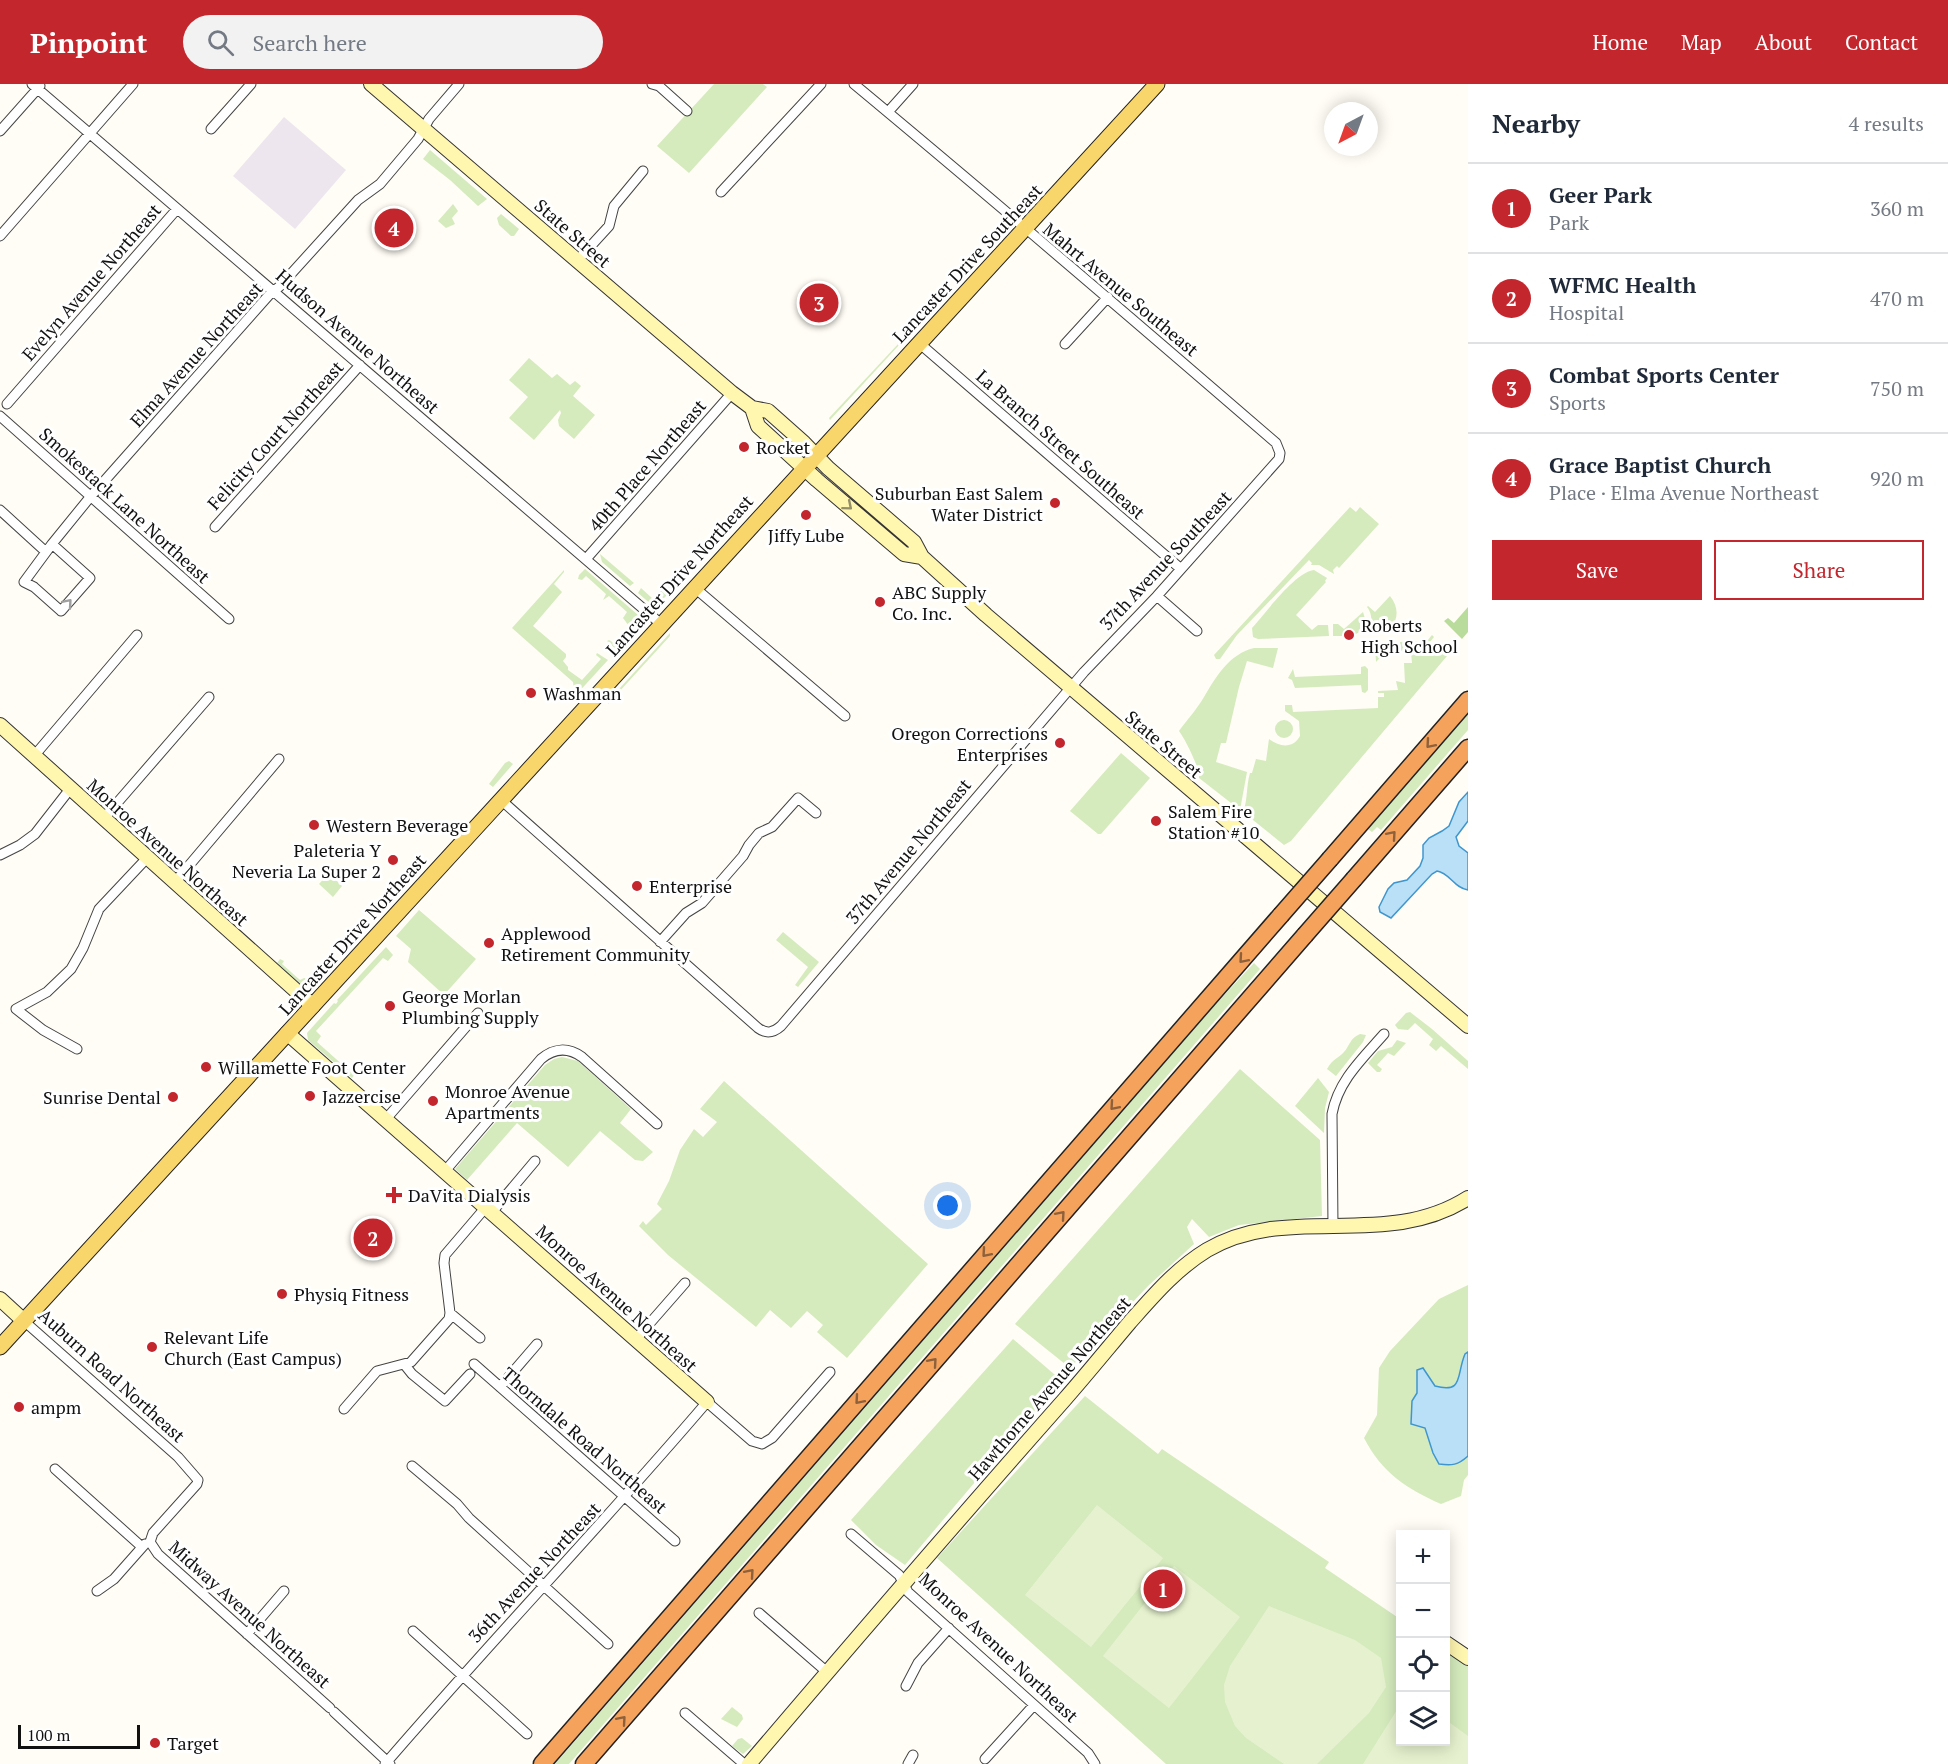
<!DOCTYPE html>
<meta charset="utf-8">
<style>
:root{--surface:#fff;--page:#f2f2f3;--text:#1f2937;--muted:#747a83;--line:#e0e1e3;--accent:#c4262e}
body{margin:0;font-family:"PT Serif",serif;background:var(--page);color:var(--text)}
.controls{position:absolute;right:18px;bottom:18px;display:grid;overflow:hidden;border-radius:0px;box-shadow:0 3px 15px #0003}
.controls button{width:54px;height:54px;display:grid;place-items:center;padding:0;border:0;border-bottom:2px solid var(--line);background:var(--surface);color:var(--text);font:30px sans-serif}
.compass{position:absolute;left:1324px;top:18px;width:54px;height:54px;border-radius:50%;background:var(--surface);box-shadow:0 3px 15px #0003;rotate:221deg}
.scale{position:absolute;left:18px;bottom:15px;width:122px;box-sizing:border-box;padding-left:6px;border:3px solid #111;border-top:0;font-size:16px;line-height:21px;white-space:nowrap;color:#111;-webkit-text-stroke:4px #fff;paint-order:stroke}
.you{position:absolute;left:948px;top:1122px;width:21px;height:21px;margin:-15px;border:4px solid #fff;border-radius:50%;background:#1a73e8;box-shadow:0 0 0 9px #1a73e833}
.badge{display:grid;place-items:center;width:39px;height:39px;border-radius:50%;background:var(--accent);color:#fff;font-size:20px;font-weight:700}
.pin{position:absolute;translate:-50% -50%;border:3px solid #fff;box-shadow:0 2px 6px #0006}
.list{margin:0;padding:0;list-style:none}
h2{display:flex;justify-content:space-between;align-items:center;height:78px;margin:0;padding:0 24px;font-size:26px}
h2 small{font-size:20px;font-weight:400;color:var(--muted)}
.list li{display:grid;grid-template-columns:39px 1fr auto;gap:18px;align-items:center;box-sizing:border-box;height:90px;padding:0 24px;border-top:2px solid var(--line)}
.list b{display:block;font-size:22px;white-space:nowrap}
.list p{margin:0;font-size:20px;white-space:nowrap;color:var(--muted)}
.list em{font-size:20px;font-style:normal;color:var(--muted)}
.actions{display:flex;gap:12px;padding:18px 24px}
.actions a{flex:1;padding:14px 0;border:2px solid var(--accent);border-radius:0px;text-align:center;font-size:21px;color:var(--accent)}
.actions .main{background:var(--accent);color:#fff}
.icon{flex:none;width:33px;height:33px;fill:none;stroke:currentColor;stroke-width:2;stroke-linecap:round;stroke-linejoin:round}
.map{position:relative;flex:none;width:1468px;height:1680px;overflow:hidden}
header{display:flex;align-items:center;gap:36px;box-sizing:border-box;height:84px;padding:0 30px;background:var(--accent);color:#fff}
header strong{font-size:28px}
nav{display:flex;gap:33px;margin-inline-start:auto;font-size:21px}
.search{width:420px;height:54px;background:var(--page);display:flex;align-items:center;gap:15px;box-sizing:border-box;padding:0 21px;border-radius:33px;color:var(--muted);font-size:22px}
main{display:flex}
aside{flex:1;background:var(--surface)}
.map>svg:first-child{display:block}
.industrial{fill:#eee6ef}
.green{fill:#d5ebbd}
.forest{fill:#b9dc9c}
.pitch{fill:#e6f2cf}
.water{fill:#b9e0f7;stroke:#3f96cf;stroke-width:1.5}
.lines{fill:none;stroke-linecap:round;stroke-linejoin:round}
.street-casing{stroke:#444;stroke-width:11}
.secondary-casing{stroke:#333;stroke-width:16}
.primary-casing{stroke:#222;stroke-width:17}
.highway-casing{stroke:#222;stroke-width:19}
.street{stroke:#fff;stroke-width:9}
.secondary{stroke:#fff6b0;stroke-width:14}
.primary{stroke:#f9d66b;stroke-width:15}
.highway{stroke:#f5a25d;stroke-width:16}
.highway-bridge-casing{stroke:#222;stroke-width:19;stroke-linecap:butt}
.highway-bridge{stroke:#f5a25d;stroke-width:16}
.oneway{stroke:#948f68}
.oneway2{stroke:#a0a0a0}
.oneway3{stroke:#8e613b}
.poi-dot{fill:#c4262e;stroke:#fff;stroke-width:2}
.labels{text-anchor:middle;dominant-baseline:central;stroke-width:6;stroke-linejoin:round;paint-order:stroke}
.street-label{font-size:18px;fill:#111;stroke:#fff}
.poi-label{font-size:18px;fill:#111;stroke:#fff;text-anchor:start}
</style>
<header>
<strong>Pinpoint</strong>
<div class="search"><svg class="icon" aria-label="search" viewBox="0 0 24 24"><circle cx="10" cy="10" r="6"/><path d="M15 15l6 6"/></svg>Search here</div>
<nav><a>Home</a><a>Map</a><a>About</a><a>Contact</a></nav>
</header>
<main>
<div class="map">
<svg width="1468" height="1680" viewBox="0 0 1468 1680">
<rect width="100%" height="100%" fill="#fffdf5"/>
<path class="industrial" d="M284 33 346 86 295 145 233 92Z"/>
<path class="green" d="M714 0H763L767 3 689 89 657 62Z
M430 66 487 115 478 122 450 96 423 75Z
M453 120 458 127 452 134 455 140 446 144 438 137Z
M501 130 519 145 514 152H511L499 141 497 134Z
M899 259 900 260 830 336 829 334Z
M529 274 552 294 557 290 570 301 575 297 581 302 573 312 595 331 574 355 559 342 558 336 561 329 560 326 534 356 509 334 528 313 509 296Z
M1350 423 1356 428 1360 423 1379 440 1339 484 1337 482 1333 486 1334 490 1319 481H1311L1312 479 1309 476 1237 551 1220 575H1216L1214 571Z
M600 470 634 499 630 502 602 478Z
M585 485 638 531 641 535 639 543 617 566 607 557 609 556 614 559 629 542 623 534 627 528 609 512 603 516 606 510 586 492 582 496 578 495 579 491Z
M564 486V488L554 500 562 508 533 542 566 570V573L563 577 568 583V586L582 596 601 575 596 571 597 569 608 576 575 612 573 598 512 544Z
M1314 486 1327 494 1325 497 1326 498 1296 531 1312 546 1318 541H1328L1329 552 1258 555 1253 553 1252 544C1265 530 1295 488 1314 486Z
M667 500 673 505 657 521H652L638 509 641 504 653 515Z
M1390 512C1403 528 1396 547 1376 550 1368 543 1375 533 1367 523L1368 522 1375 528Z
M1363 528 1366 538C1361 554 1347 552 1333 552V540H1338L1344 545Z
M670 549V552L608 620 609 616Z
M1432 551 1434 553 1430 558 1447 572 1291 757 1284 761 1243 728C1248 716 1246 702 1250 689H1252L1256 675 1266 677 1269 655C1279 663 1293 665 1300 652L1299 637 1285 627V621H1292L1293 628 1378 624V613H1384V609H1378V607L1398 606 1396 597 1405 599 1404 579H1412L1411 568H1401L1400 558 1427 557Z
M1375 559H1388V565L1376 578Z
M1254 564H1278L1273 584 1247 577 1239 603 1226 659H1221L1216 678 1247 688 1240 726 1199 694C1200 684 1185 655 1179 647 1187 636 1197 625 1204 613 1216 593 1229 570 1254 564Z
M1365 582 1368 585V606L1365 609 1362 608 1361 601 1295 604 1292 596 1288 594 1293 585 1295 593 1361 590V583Z
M1468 630V646L1381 746 1377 743 1372 748 1368 745Z
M1275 645a9 9 0 1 1 18 0a9 9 0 1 1-18 0Z
M1121 669 1150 694 1101 750H1098L1070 727Z
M509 677 513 680 493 703 489 700 505 679Z
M335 782 337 785 332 792 342 802 333 813 319 800Z
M419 826 476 875 444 911 408 878 411 865 396 852Z
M783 848 819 878 798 903 795 901 808 883 776 856Z
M386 863 393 871 388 877 383 874 316 947 321 952 317 958 354 991 352 994 308 956 307 949 334 919 336 920 338 917 337 916Z
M280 875 284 877 282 880 300 896 304 894 309 895 328 875 333 877C303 909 309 908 277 879Z
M1254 879 1260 885 569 1680H555L1214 922Z
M1410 928 1432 945 1468 977V985L1441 962 1436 967 1429 961 1433 955 1415 939 1408 946 1398 945 1395 941 1406 929Z
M1360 950 1366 951 1363 958 1336 992 1327 985C1333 974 1338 975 1344 968 1350 961 1350 954 1360 950Z
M1397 956 1406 959 1394 972 1388 969 1377 981 1382 985 1380 988H1377L1368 979 1378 967 1392 963Z
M562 973 578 977 631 1025 620 1039 653 1068 643 1077 635 1076 600 1047 568 1083 517 1039 467 1096 455 1085 545 981 554 975Z
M1240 985 1320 1056 1322 1132 1239 1141 1209 1153 1192 1135 1187 1143 1194 1160 1149 1201 1070 1284 1015 1240Z
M1318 994 1329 1008 1325 1024 1324 1049 1295 1022Z
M724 997 928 1180 847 1274 817 1248 823 1241 807 1227 791 1244 770 1226 756 1243 668 1171 639 1142 643 1137 646 1141 662 1125 657 1120 669 1097 680 1066 694 1045 703 1053 717 1038 700 1025Z
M1468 1201V1391L1464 1396 1461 1412 1441 1420C1407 1405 1382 1389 1364 1354L1377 1331 1379 1284 1390 1267 1439 1215Z
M1013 1255 1061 1296 905 1481 876 1461 851 1436Z
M1085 1312 1158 1370 1162 1365 1329 1478 1325 1484 1400 1535V1658H1446V1566L1468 1581V1680H1166L937 1474Z
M732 1623 742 1631 743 1635 737 1643 721 1635Z
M742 1654 752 1662 743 1670 732 1662 738 1655Z"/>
<path class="forest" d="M1468 523V548L1462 555 1444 537 1448 534 1454 539Z"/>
<path class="pitch" d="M1097 1421 1163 1474 1091 1563 1025 1511Z
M1174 1482 1240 1533 1169 1624 1103 1572Z
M1269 1522 1355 1556 1381 1574 1386 1603 1369 1629 1317 1680H1284L1246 1654 1235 1642 1225 1618 1224 1601 1230 1582Z
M1400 1621V1658H1446V1636L1468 1652V1680H1363Z"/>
<path class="water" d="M1468 708V737L1456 753 1459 762 1468 769V806C1454 804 1450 789 1437 787L1432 790 1391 834 1380 828 1379 823 1388 805 1394 799 1407 796 1420 782 1423 774V761L1429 754 1442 747 1449 742 1459 718Z
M1468 1268V1372C1458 1381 1452 1382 1439 1380L1433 1369 1425 1344 1411 1340 1412 1317 1417 1309V1286L1423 1284 1435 1302C1464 1310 1456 1291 1465 1270Z"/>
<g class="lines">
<g class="street-casing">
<path id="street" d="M32 0 661 540
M652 0 659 2 687 27
M888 28 913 0
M211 45 251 0
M0 47 40 2
M721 108 821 0
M0 152 133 0
M577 177 609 142 614 122 643 87
M919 259 1181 485
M1065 260 1108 213
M7 320 177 125
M0 332 229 535
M0 426 46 468
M215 443 360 281
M52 460 90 494 61 527 34 503 24 498 52 460 91 412 269 211 280 202 358 116 380 100 418 55 429 35 459 0
M586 475 732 309
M695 504 845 632
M1157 512 1197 547
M34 672 137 551
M501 716 758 944C766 950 773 949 781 942L1084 588 1157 512 1279 375 1280 369 1276 359C1136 238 996 118 854 0
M104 734 209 613
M0 771 20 761 35 750 70 705
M175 798 279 675
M660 858 686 829 702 819 743 772 749 761 759 749 772 743 798 714 816 729
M77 965 43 946 16 925 47 908 71 885 83 864 99 825 147 774
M386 1035 478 929
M445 1087 541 975C554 964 568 963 582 973L657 1040
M492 1128 535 1077
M1333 1143 1332 1030C1338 997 1362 975 1384 950
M450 1229 480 1254
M24 1237 178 1373 198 1396 197 1400 153 1449 150 1458
M636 1255 685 1199
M404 1280 412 1290 445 1317 470 1290
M474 1280 675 1457
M500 1303 537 1260
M344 1325 377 1287 411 1278 449 1235 450 1229 444 1179 445 1171 486 1123
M412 1382 457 1420 469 1434 608 1560
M55 1385 142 1463
M851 1450 899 1491 908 1508 1088 1669 1095 1680
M150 1458 158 1470 330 1624
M97 1507 114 1495 145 1460
M759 1529 827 1588
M413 1547 527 1650
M247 1550 284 1507
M906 1602 918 1579 949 1544
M334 1628 390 1680
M685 1629 744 1680
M985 1675 1034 1621
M385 1680C490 1558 602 1441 707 1318L752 1357 762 1360 772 1354 830 1288
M908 1680 913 1671"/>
</g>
<g class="secondary-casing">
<path id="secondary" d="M371 0 732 309 752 324 768 327 804 359 828 384 914 458 922 473 986 531 1468 942
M752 324 758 342 817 396 904 470 922 473
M0 641 313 922
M287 949 707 1318
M0 1215 24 1237
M1446 1559 1468 1574
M749 1680C853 1558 958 1436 1065 1315 1087 1290 1108 1264 1130 1238 1154 1211 1176 1185 1207 1166 1288 1118 1385 1167 1468 1114"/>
</g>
<g class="primary-casing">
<path id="primary" d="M0 1263 1157 0"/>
</g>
<g class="highway-casing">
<path id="highway" d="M1330 775 1468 616
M1354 795 1468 664
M542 1680 1281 831
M584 1680 1305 851"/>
</g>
<use href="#street" class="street"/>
<use href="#secondary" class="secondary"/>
<use href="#primary" class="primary"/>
<use href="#highway" class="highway"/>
<g class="highway-bridge-casing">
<path id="highway-bridge" d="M1281 831 1330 775
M1305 851 1354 795"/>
</g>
<use href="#highway-bridge" class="highway-bridge"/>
</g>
<defs><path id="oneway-chevron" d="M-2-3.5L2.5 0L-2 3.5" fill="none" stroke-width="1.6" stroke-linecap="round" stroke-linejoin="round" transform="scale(1.5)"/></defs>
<use class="oneway" href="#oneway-chevron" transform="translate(848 422) rotate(40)"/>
<use class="oneway2" href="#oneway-chevron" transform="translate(68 519) rotate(-49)"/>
<g class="oneway3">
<use href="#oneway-chevron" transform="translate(1430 660) rotate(131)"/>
<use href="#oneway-chevron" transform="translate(1392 751) rotate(-49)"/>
<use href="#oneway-chevron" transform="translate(1243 875) rotate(131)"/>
<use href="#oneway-chevron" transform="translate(1114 1022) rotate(131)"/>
<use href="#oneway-chevron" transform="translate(1061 1131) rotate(-49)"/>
<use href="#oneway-chevron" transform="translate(986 1169) rotate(131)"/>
<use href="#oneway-chevron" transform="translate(933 1278) rotate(-49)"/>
<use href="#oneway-chevron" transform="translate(859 1316) rotate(131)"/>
<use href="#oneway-chevron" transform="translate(750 1489) rotate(-49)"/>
<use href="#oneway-chevron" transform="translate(622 1636) rotate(-49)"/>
</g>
<g class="poi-dot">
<circle cx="744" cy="363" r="6"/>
<circle cx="1055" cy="419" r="6"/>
<circle cx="806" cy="431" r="6"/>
<circle cx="880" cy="518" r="6"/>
<circle cx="1349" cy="551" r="6"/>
<circle cx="531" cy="609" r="6"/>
<circle cx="1060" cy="659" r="6"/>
<circle cx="1156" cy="737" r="6"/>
<circle cx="314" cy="741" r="6"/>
<circle cx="393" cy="776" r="6"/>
<circle cx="637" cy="802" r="6"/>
<circle cx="489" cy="859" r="6"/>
<circle cx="390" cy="922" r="6"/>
<circle cx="206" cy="983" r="6"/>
<circle cx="310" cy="1012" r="6"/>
<circle cx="173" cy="1013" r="6"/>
<circle cx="433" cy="1017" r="6"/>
<path d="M391 1102h6v6h6v6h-6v6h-6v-6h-6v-6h6z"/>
<circle cx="282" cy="1210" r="6"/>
<circle cx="152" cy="1263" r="6"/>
<circle cx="19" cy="1323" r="6"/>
<circle cx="155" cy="1659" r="6"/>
</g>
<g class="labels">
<g class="street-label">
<text transform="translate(573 149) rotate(41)">State Street</text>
<text transform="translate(967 179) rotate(-47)">Lancaster Drive Southeast</text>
<text transform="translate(91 198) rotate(-49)">Evelyn Avenue Northeast</text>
<text transform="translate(1121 205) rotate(40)">Mahrt Avenue Southeast</text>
<text transform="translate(358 257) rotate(41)">Hudson Avenue Northeast</text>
<text transform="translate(196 270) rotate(-48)">Elma Avenue Northeast</text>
<text transform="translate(275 351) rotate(-48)">Felicity Court Northeast</text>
<text transform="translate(1061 360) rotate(41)">La Branch Street Southeast</text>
<text transform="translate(647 381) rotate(-49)">40th Place Northeast</text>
<text transform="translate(125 421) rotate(42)">Smokestack Lane Northeast</text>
<text transform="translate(1165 476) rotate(-47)">37th Avenue Southeast</text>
<text transform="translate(679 491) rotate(-48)">Lancaster Drive Northeast</text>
<text transform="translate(1164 660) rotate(40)">State Street</text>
<text transform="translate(908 767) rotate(-50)">37th Avenue Northeast</text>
<text transform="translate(168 768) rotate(42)">Monroe Avenue Northeast</text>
<text transform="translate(352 850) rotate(-48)">Lancaster Drive Northeast</text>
<text transform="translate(617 1214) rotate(42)">Monroe Avenue Northeast</text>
<text transform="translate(112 1291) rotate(42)">Auburn Road Northeast</text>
<text transform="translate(1049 1304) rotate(-49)">Hawthorne Avenue Northeast</text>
<text transform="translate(585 1356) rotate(41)">Thorndale Road Northeast</text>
<text transform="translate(534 1488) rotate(-47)">36th Avenue Northeast</text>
<text transform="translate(250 1530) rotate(42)">Midway Avenue Northeast</text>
<text transform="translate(999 1563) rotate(43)">Monroe Avenue Northeast</text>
</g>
<g class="poi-label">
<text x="756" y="363">Rocket</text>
<text x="1043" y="409" text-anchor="end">Suburban East Salem<tspan x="1043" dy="21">Water District</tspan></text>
<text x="806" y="451" text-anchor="middle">Jiffy Lube</text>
<text x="892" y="508">ABC Supply<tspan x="892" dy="21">Co. Inc.</tspan></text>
<text x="1361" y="541">Roberts<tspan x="1361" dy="21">High School</tspan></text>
<text x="543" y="609">Washman</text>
<text x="1048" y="649" text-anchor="end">Oregon Corrections<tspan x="1048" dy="21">Enterprises</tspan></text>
<text x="1168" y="727">Salem Fire<tspan x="1168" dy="21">Station #10</tspan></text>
<text x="326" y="741">Western Beverage</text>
<text x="381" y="766" text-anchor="end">Paleteria Y<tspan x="381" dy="21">Neveria La Super 2</tspan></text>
<text x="649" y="802">Enterprise</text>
<text x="501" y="849">Applewood<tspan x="501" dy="21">Retirement Community</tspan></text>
<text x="402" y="912">George Morlan<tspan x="402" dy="21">Plumbing Supply</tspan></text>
<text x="218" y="983">Willamette Foot Center</text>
<text x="445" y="1007">Monroe Avenue<tspan x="445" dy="21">Apartments</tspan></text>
<text x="322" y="1012">Jazzercise</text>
<text x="161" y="1013" text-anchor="end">Sunrise Dental</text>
<text x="408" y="1111">DaVita Dialysis</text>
<text x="294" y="1210">Physiq Fitness</text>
<text x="164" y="1253">Relevant Life<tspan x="164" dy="21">Church (East Campus)</tspan></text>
<text x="31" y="1323">ampm</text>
<text x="167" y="1659">Target</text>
</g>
</g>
</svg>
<div class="controls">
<button>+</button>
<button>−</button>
<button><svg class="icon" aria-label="locate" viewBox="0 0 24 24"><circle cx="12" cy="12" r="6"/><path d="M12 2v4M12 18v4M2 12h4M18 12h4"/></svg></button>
<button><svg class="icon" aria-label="layers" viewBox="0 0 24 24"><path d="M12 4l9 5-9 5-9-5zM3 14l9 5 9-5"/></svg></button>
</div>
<svg class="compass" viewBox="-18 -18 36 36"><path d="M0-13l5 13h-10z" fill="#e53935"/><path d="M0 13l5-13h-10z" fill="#747a83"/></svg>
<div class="scale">100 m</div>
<div class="you"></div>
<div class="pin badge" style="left:1163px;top:1505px">1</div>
<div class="pin badge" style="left:373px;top:1154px">2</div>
<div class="pin badge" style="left:819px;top:219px">3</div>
<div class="pin badge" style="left:394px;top:144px">4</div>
</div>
<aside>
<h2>Nearby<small>4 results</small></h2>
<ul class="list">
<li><span class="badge">1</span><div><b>Geer Park</b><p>Park</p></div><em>360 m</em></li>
<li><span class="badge">2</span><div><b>WFMC Health</b><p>Hospital</p></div><em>470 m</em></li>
<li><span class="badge">3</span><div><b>Combat Sports Center</b><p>Sports</p></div><em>750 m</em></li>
<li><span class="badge">4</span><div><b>Grace Baptist Church</b><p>Place · Elma Avenue Northeast</p></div><em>920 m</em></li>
</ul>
<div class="actions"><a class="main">Save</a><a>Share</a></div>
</aside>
</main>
